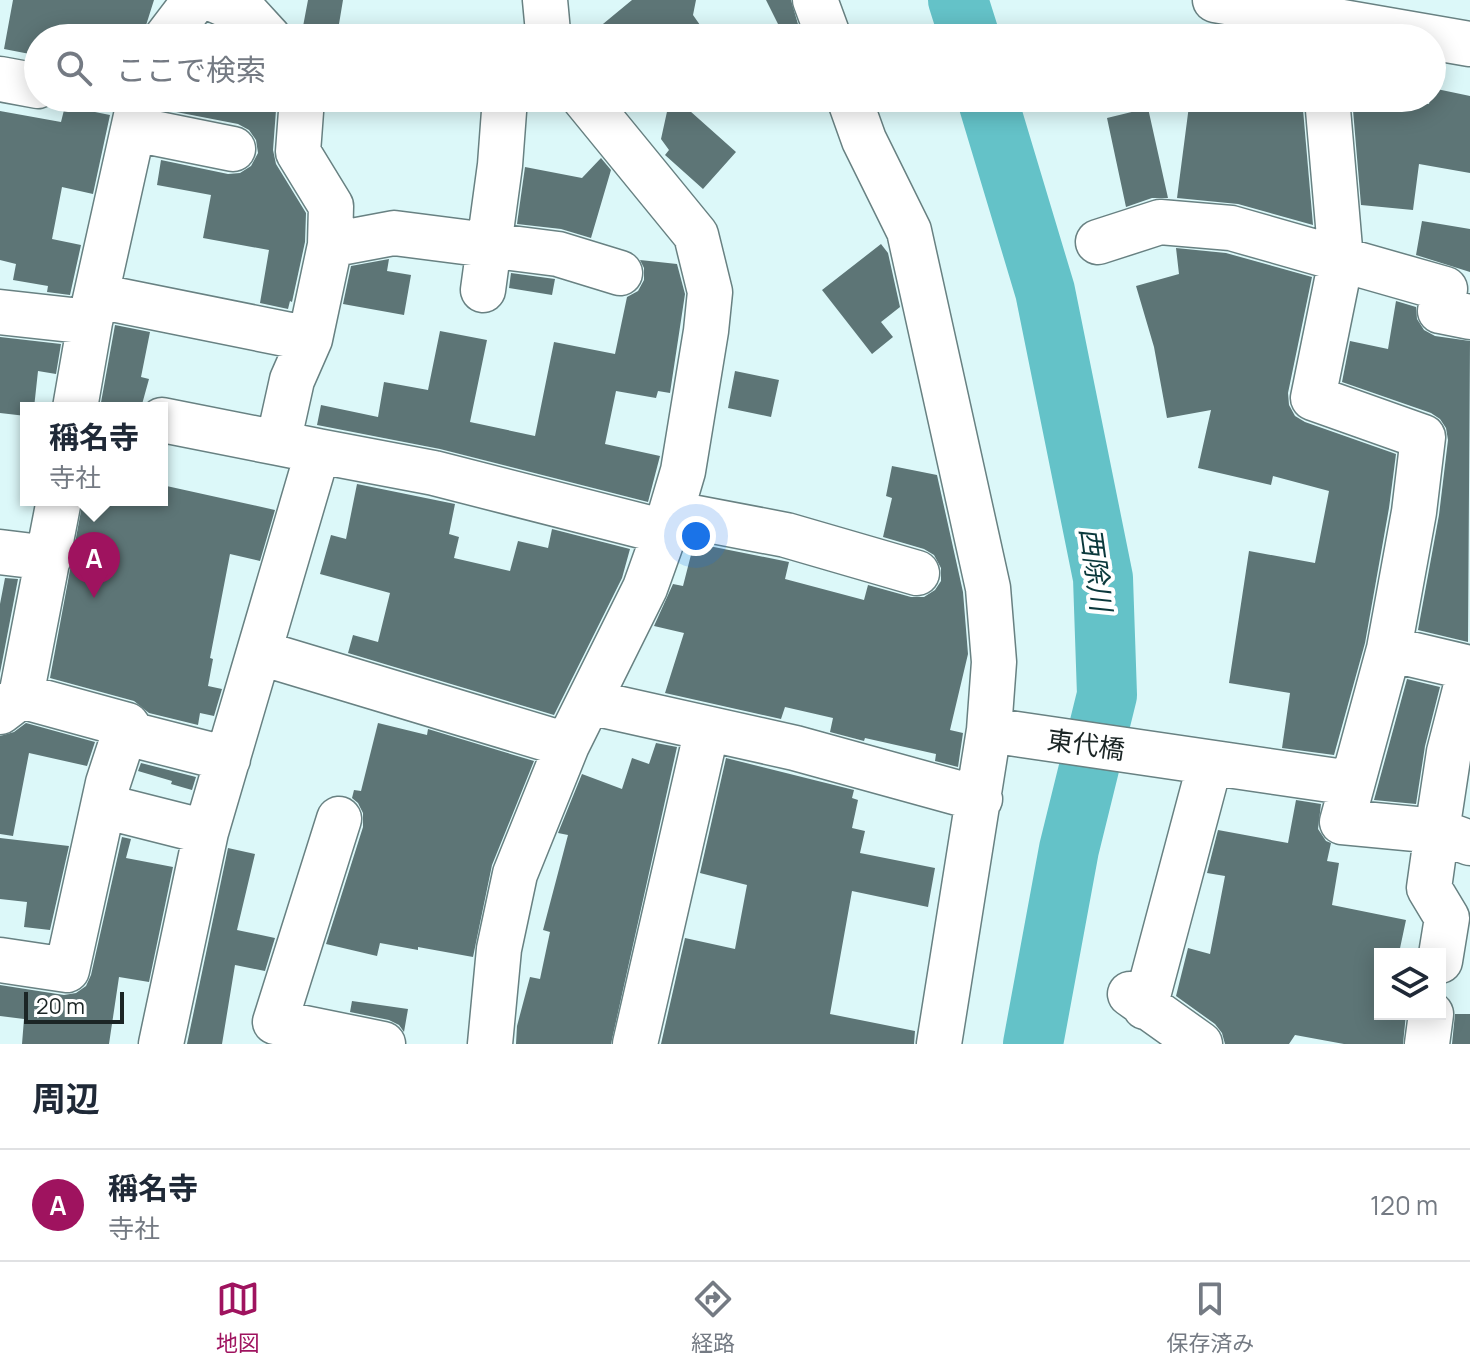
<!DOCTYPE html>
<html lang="ja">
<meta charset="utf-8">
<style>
:root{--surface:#fff;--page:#f6f6f7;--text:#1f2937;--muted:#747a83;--line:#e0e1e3;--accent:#9f135f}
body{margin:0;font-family:Manrope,"Noto Sans JP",sans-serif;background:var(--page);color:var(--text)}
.controls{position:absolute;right:24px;bottom:24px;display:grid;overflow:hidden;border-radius:0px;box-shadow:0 4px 20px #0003}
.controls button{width:72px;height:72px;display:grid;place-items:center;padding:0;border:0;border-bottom:2px solid var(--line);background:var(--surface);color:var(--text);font:40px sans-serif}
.scale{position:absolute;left:24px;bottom:20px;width:100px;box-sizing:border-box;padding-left:8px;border:4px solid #1b2525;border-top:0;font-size:22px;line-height:28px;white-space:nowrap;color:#1b2525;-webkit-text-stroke:6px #fff;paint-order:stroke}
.you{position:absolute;left:696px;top:536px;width:28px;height:28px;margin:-20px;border:6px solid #fff;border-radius:50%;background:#1a73e8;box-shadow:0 0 0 12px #1a73e833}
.badge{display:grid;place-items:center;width:52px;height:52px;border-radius:50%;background:var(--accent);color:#fff;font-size:26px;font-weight:700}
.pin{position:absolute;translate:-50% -66px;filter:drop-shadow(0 2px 4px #0008)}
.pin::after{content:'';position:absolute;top:42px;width:28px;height:24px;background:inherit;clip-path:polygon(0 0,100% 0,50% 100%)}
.popup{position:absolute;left:20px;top:402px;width:148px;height:104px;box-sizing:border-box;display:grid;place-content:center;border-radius:0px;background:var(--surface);filter:drop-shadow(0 2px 6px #0005);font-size:26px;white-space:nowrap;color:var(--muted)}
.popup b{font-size:30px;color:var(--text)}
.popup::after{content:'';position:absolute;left:50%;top:100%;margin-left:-16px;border:16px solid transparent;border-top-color:var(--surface)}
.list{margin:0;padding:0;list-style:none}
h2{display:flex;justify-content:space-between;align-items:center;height:104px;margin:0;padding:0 32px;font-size:34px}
h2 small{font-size:26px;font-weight:400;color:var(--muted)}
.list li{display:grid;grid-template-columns:52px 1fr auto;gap:24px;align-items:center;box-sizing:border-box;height:112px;padding:0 32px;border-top:2px solid var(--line)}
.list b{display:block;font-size:30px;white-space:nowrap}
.list p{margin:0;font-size:26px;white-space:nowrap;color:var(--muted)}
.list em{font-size:26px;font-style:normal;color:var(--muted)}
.icon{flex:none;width:44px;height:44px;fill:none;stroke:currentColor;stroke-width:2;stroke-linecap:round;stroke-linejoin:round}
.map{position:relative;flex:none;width:1470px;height:1044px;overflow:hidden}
.search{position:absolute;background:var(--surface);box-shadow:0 4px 20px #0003;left:24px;right:24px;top:24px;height:88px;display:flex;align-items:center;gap:20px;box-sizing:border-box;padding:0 28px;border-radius:44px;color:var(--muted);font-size:30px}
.sheet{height:216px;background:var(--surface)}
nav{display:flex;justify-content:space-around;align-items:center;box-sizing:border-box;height:112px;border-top:2px solid var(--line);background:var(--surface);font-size:22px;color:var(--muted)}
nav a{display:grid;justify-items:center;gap:4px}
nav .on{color:var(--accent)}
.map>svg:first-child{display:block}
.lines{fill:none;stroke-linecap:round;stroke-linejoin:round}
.river{stroke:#64c2c8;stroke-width:60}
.building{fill:#5d7576}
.minor-casing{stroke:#688182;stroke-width:47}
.major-casing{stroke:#688182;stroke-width:47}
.minor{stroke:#fff;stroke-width:44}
.major{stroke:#fff;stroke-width:44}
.labels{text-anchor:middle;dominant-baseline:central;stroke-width:8;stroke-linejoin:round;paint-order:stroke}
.street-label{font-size:26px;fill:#1b2525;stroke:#fff}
.water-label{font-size:28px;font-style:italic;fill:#0a383b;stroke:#fff}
</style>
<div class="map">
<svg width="1470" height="1044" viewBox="0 0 1470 1044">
<rect width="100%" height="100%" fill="#dcf8f9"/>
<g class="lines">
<path class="river" d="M958 0 970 38
M987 98 1045 291 1103 578 1107 695 1069 849 1033 1044"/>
</g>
<path class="building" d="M13 0H154L142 38H38L35 55 4 49Z
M308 0H343L338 30 301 37Z
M632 0H696L693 15 700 25 682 38H586Z
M766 0H791L802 38H785Z
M1432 88 1470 96V173L1419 164 1413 210 1361 205 1352 98 1429 104Z
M174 98H254L252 105 276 110 273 150 276 164 306 213 305 242 292 302 290 301 288 309 260 303 269 250 203 238 211 195 157 185 161 160 228 174 240 173 251 166 258 153 256 140 249 130 238 124 171 111Z
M670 98H680L690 111 736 152 703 189 665 155 669 150 661 139Z
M1190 98H1302L1313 225 1238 204 1177 198Z
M65 106 110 115 93 194 62 187 52 239 81 245 70 295 47 292 48 286 13 280 16 264 0 260V111L61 122Z
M1148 108 1168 198H1152L1126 207 1107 118Z
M601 158 611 170 591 238 561 229 517 224 525 167 582 178Z
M1422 221 1470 229V272L1416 255Z
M881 244 888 253 900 307 881 322 893 337 872 354 822 290Z
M1176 248 1226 253 1312 277 1288 393 1289 405 1295 416 1305 422 1396 454 1389 508 1365 643 1334 755 1282 748 1290 693 1229 683 1249 551 1315 563 1329 491 1273 476 1271 485 1198 468 1211 410 1167 418 1154 347 1136 286 1179 274Z
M389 259 387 271 411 275 404 315 343 304 351 266Z
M640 260 677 264 685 294 670 393 658 391 656 398 616 391 605 444 660 456 648 502 440 449 317 425 321 405 378 417 384 382 428 390 440 331 487 340 470 422 535 436 554 342 615 354 627 297 638 291 644 280V268Z
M511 273 555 279 552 295 509 288Z
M1396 301 1416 307 1417 319 1424 330 1435 336 1470 341 1468 642 1418 630 1439 515 1448 440 1446 428 1440 419 1431 413 1342 382 1350 341 1388 349Z
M115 325 150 332 141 377 149 379 141 408H100Z
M0 337 61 344 56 374 38 371 34 408H26V416L0 413Z
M735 371 779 380 771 417 728 408Z
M892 466 937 475 963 592 968 654 950 730 963 733 958 767 935 761 936 754 865 738 864 741 830 732 833 718 785 707 781 719 665 693 684 633 654 626 673 584 683 586 694 543 789 562 785 579 864 600 868 585 911 597H924L935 590 941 581V568L934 555 924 549 883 537 892 498 886 496Z
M357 484 455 504 449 534 459 537 454 558 510 571 518 541 548 548 552 529 630 549 622 578 554 715 348 653 353 635 378 642 390 593 320 574 331 535 346 539Z
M162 485 275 510 260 561 230 554 210 658 213 659 208 686 222 689 214 716 200 713 198 725 149 713 134 701 50 678 83 500H162Z
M5 578 18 579 0 673V604Z
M1407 679 1440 687 1425 746 1416 804 1374 800Z
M26 723 95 742 87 766 29 753 13 836 0 834V736L14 732Z
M378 723 427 735 428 729 534 761 492 865 473 957 418 947V950L380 943 377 956 326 944 363 827V813L358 803 352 798 354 790 361 791Z
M656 743 677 747 611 1044H516L517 1026 530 977 540 979 550 932 543 930 568 835 558 833 582 774 622 789 632 758 649 764Z
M726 758 854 790 852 798 858 800 852 828 865 831 860 853 935 868 928 907 852 891 830 1014 915 1031 914 1044H661L685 938 735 949 747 885 700 873Z
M141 763 196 777 192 790 171 784 172 781 138 771Z
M1296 800 1321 804 1318 829 1326 841 1331 843 1327 861 1339 863 1332 905 1406 920 1399 953 1380 949V1014H1406L1403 1044H1344L1295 1035 1289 1044H1225L1222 1033 1215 1024 1176 996 1188 948 1210 954 1225 876 1207 873 1218 830 1288 843Z
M122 837 131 839 126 858 173 867 149 982 119 977 109 1044H22L24 1019 0 1016V985L64 995 76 993 86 986 91 975Z
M0 838 69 846 50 930 24 927 27 902 0 899Z
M228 848 255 854 237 930 275 938 265 971 235 965 222 1044H187Z
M352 1001 408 1009 404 1032 399 1025 389 1020 350 1012Z
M1455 1014H1470V1044H1452Z"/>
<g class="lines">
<g class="minor-casing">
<path id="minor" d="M215 0 247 14 269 38
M545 0 548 32 551 38
M815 0 829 38
M166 38 195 0
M0 79 38 86
M302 98 298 152 331 206 330 245 310 339
M849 98 864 140 909 231 988 588 994 662 989 730 939 1044
M1327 98 1341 260 1313 398 1423 437 1414 512 1389 649 1342 822 1437 831 1429 888 1447 918 1440 961
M134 129 233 149
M1098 242 1160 222 1231 228 1445 289 1440 311 1470 317
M330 245 394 233 558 254 620 273
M483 290 500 165 505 98
M97 296 310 339 292 380 278 443 318 451 206 832 161 1044
M0 312 90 322
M75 408 90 322 140 98
M162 420 278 443
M318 451 434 473 665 532
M671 513 786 535 917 573
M0 552 49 558
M1389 649 1470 668
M261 653 567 745
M1470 670 1449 752 1437 831 1470 843
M21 696 127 725 134 735 228 759
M589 702 795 748 980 799
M0 712 21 696 59 500
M989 730 1351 783
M103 806 206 832
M339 819 275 1022 383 1044
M0 960 67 970 108 783 127 725
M1130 994 1200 1044
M1145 1007 1210 763
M490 1044 499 949 515 874 567 745 645 588 665 532 683 471 706 331 710 292 696 235 584 98
M635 1044 707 729
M1427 1044 1431 1014"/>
</g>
<g class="major-casing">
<path id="major" d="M1215 0 1470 44"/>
</g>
<use href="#minor" class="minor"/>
<use href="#major" class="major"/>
</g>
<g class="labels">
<g class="street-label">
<text transform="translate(1086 744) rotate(8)">東代橋</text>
</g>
<g class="water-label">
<text transform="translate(1097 569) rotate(82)">西除川</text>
</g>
</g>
</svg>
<div class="controls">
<button><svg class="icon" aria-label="layers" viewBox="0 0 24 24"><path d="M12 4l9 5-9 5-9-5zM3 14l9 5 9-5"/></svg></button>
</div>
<div class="scale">20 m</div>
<div class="you"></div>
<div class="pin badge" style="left:94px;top:598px">A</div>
<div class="popup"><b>稱名寺</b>寺社</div>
<div class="search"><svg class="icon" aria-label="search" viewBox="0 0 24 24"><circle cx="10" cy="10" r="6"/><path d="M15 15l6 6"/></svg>ここで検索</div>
</div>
<section class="sheet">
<h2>周辺<small></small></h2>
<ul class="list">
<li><span class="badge">A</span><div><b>稱名寺</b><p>寺社</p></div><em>120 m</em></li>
</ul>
</section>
<nav>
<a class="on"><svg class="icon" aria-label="map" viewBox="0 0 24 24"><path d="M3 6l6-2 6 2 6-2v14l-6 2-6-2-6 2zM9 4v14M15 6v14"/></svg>地図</a>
<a><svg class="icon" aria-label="directions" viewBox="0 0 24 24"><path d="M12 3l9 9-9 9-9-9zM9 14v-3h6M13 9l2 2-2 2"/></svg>経路</a>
<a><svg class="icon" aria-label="saved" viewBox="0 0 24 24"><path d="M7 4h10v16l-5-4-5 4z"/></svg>保存済み</a>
</nav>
